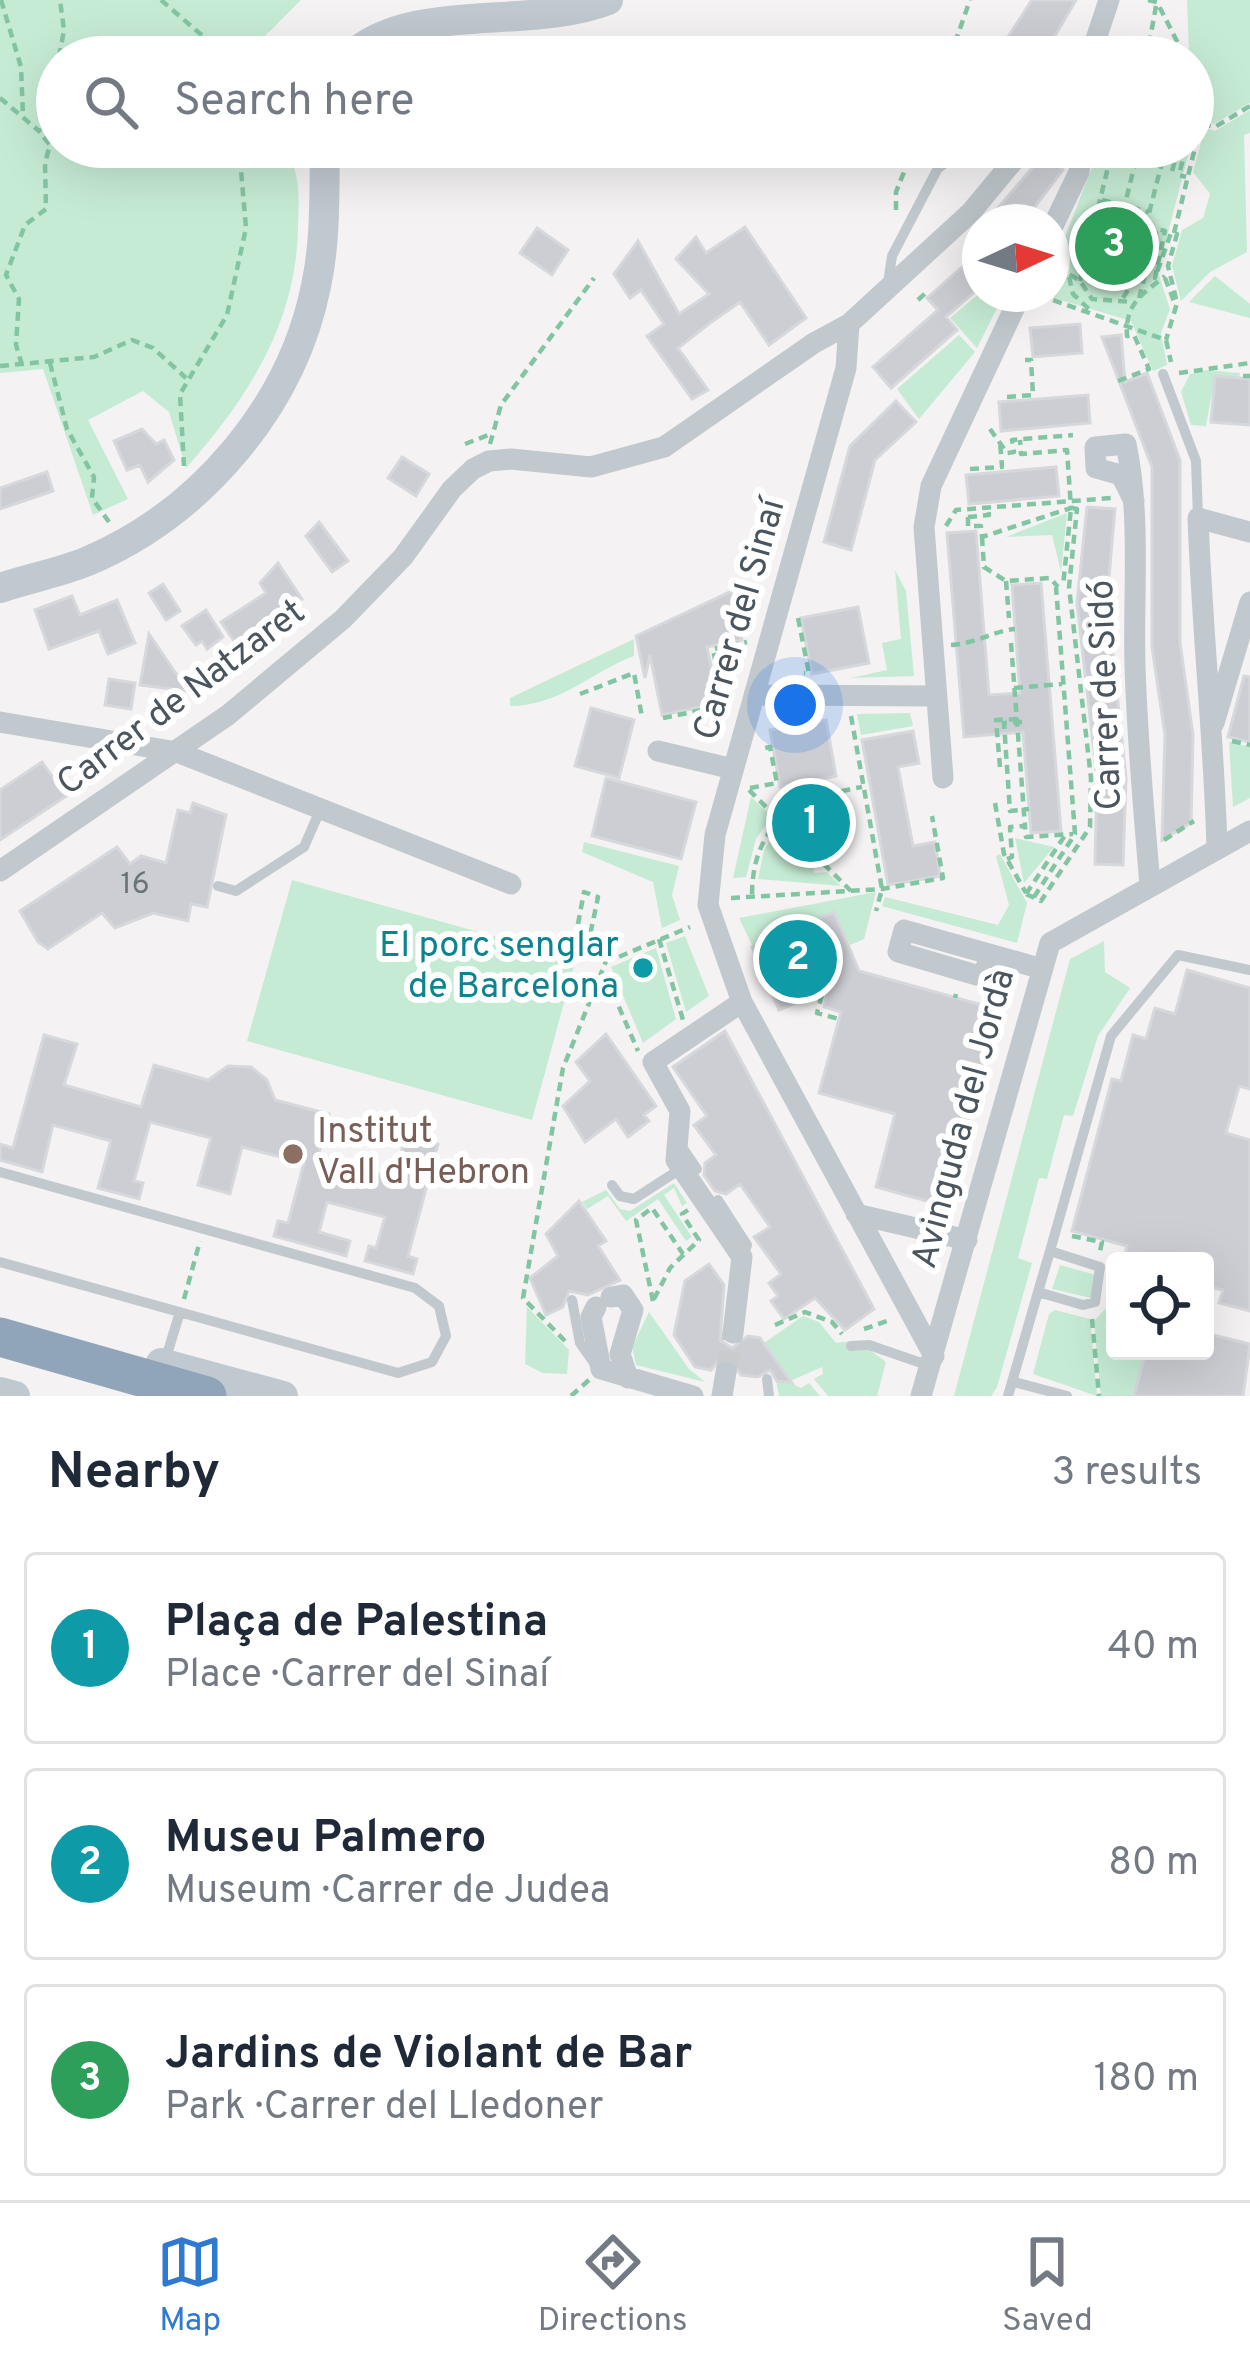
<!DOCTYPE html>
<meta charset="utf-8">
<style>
:root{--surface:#fff;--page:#f2f2f3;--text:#1f2937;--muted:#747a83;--line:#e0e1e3;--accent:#3079d0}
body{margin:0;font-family:Overpass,sans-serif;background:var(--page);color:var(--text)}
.controls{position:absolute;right:36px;bottom:36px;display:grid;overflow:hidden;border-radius:12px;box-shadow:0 12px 48px #0002}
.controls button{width:108px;height:108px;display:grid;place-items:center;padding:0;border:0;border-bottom:3px solid var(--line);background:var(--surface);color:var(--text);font:60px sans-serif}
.compass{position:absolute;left:962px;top:204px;width:108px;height:108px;border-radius:50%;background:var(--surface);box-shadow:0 12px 48px #0002;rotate:86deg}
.you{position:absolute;left:795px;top:705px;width:42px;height:42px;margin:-30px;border:9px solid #fff;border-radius:50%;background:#1a73e8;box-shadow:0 0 0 18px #1a73e833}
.badge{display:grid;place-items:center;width:78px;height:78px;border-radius:50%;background:var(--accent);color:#fff;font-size:39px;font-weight:700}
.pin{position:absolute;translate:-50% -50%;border:6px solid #fff;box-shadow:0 3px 12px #0006}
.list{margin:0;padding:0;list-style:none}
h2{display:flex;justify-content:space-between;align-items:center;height:156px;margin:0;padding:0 48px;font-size:51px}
h2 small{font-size:39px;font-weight:400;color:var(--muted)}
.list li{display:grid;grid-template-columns:78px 1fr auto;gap:36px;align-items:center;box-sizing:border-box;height:192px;margin:0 24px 24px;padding:0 24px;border:3px solid var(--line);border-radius:12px}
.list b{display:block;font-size:45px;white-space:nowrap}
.list p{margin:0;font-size:39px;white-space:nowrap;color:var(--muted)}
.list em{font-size:39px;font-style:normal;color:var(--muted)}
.icon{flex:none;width:66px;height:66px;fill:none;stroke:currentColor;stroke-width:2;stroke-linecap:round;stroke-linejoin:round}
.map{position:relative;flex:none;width:1250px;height:1396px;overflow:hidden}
.search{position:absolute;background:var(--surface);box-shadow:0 12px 48px #0002;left:36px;right:36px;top:36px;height:132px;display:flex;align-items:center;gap:30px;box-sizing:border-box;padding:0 42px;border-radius:66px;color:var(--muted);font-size:45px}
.sheet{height:804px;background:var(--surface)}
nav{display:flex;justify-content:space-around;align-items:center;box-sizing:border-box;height:168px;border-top:3px solid var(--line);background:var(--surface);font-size:33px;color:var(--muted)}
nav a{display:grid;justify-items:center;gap:6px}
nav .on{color:var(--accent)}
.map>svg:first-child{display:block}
.green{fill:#c6ebd4}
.building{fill:#ccced3;stroke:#d6d8dc;stroke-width:3}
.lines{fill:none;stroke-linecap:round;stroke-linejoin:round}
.street-tunnel{stroke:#cacbcd;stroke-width:21;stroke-dasharray:21 10;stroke-linecap:butt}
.path{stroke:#82c5a3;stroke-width:4.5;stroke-dasharray:9 6;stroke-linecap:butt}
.lane{stroke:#c1c9ce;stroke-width:10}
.street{stroke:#c1c9ce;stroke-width:21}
.secondary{stroke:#c0c8d0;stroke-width:30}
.highway{stroke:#90a5ba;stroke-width:39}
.culture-dot{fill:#0f9aa8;stroke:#fff;stroke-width:4.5}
.education-dot{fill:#8d6e63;stroke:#fff;stroke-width:4.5}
.labels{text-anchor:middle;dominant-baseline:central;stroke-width:12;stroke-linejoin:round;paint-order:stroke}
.number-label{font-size:30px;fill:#6b737a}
.street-label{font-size:36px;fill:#4b555d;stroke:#fff}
.culture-label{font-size:36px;fill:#0d838f;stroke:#fff;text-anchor:end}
.education-label{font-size:36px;fill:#785e54;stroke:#fff;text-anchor:start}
</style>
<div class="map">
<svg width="1250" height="1396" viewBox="0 0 1250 1396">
<rect width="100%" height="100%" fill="#f4f2f2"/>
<path class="green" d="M0 0H301L244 57H57V147H285C301 175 299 196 298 228 296 324 248 398 186 468L169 412 143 391 88 420 128 499 93 515 43 369 0 373Z
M1187 0H1250V103L1214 124 1207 122 1212 104 1189 53Z
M1250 110V133L1244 135 1247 252 1210 272 1181 301 1172 266 1182 230 1203 218 1210 194 1193 172 1205 128 1215 131Z
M1100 147H1190L1158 272 1170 309 1161 333 1167 365 1153 371 1131 321 1054 298 1052 270Z
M1215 276 1250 304V318L1189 302Z
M980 293 1004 294 977 348 950 318Z
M959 335 975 352 919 419 897 389Z
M1207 370 1240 373 1239 378 1215 376 1206 426 1191 425 1181 392 1190 374Z
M1067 513 1061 572 1052 535 1006 537Z
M895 570 906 591 914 676 851 678 887 670 882 643 901 639Z
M634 639V656C589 673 560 706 510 706V698Z
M910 713 913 726 861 735 857 714Z
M1229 742 1250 747V798L1233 807Z
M751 797 772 816 756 839 746 877 733 878Z
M781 824 812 852 814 873 827 872 841 886 758 879 764 850Z
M1015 838 1054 847 1024 883Z
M584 842 679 866 672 895 680 920 662 928 653 882 582 852Z
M1000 854 1027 903 1017 943 882 906 885 897 998 925 1009 905 996 856Z
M292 880 576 959 532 1120 247 1041Z
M876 892 864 939 850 945 835 912 753 947 739 918Z
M685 936 709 996 686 1012 666 943Z
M1104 941 1105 972 1130 988 1098 1036 1073 1116 1064 1115 1047 1179 1039 1178 1018 1258 1032 1263 997 1387 991 1396H954L1070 959Z
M656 948 676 1019 643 1043 611 967Z
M674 1183 687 1203 682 1206 674 1188 664 1195 692 1237 686 1241 658 1199 626 1221 608 1196 587 1209 582 1202 606 1190 620 1209 630 1211Z
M1060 1265 1096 1275 1091 1298 1052 1289Z
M1113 1301 1105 1327 1115 1330V1351H1146L1134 1396H1101L1094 1321Z
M527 1307 569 1350 567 1374 543 1373 525 1364Z
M1055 1310 1090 1319 1097 1396 1033 1374 1049 1314Z
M649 1312 689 1369 705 1382 636 1365 632 1347Z
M803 1316 819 1322 836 1343 851 1341 852 1351 870 1350 886 1362 877 1396H828L814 1379 823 1374 822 1367 788 1382 801 1388 809 1383 820 1396H779L776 1380 782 1381 785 1372 764 1343Z"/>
<path class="building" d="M1032 0H1076L1049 46 1064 57H995Z
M1045 153 1063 170 1023 222H986Z
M745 227 806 318 769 345 740 302 710 323 678 348 708 390 692 399 647 336 664 324 641 290 630 298 614 274 638 241 679 314 709 294 676 259 696 237 706 253Z
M537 228 568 250 552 275 520 253Z
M980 251V287L946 317 957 330 891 388 873 367 938 310 927 298Z
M1080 324 1082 353 1033 357 1030 328Z
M1121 335 1125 382 1147 373 1180 460V643L1193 735 1191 823 1162 840 1165 735 1152 647V467L1102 337Z
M1215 376 1250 379V425L1211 422Z
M1088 395 1090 423 1001 431 999 402Z
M896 401 916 422 875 460 851 550 824 542 850 446Z
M142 429 156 444 164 440 174 460 148 482 140 465 127 470 114 441Z
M402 457 429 474 416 496 388 478Z
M1056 467 1059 496 969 504 966 475Z
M47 472 53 491 0 509V488Z
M1087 507 1115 509 1107 599 1126 778 1123 865 1095 864 1097 778 1077 603Z
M319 522 348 561 332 572 306 536Z
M976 531 989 695 1020 693 1012 585 1041 583 1061 831 1031 833 1023 732 964 737 947 533Z
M278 563 302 599 275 617 280 625 265 635 260 628 236 644 221 622 266 593 260 583Z
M163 584 180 611 166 620 149 593Z
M732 591 742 640 707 647 719 703 662 715 650 655 645 678 636 636Z
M72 596 80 615 117 600 135 643 108 654 99 631 49 649 35 610Z
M858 607 869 663 812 674 801 618Z
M206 610 223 637 207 649 202 641 196 645 182 626Z
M149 634 188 691 140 685Z
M1244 676 1250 677V742L1228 737Z
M109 679 135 683 131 709 105 705Z
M591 708 634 720 619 778 575 766Z
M826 720 836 776 780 787 770 730Z
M913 731 919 763 898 767 913 846 935 842 940 876 888 885 862 740Z
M42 762 66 796 0 840V790Z
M606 778 696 802 681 859 592 836Z
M193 803 226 815 207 907 191 904 188 921 153 913 115 928 102 913 48 949 38 942 20 911 117 847 130 864 141 856 166 863 178 810 190 813Z
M834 912 859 971 997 1009 945 1206 876 1187 895 1114 819 1093 841 1012 824 1007 828 989 779 1010 752 947Z
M1187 970 1250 988V1089L1239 1086 1226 1133 1250 1140V1311L1219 1303 1223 1290 1205 1286V1261H1123L1127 1246 1072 1231 1112 1079 1121 1081 1133 1035 1146 1039 1155 1008 1175 1014Z
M725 1031 874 1309 845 1330 815 1298 784 1319 771 1301 778 1296 769 1283 781 1274 754 1237 770 1227 740 1184 726 1194 715 1191 704 1175 705 1163 716 1155 694 1125 707 1116 673 1067Z
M606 1034 656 1106 644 1115 649 1121 628 1137 616 1119 585 1142 563 1106 590 1081 576 1062Z
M44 1035 77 1044 64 1085 141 1107 154 1065 208 1080 228 1066 251 1067 267 1080 275 1100 329 1114 318 1157 395 1178 405 1136 438 1144 408 1256 417 1259 413 1274 365 1261 369 1246 376 1248 385 1217 327 1202 319 1232 350 1241 346 1256 274 1236 278 1221 288 1223 304 1163 242 1147 230 1194 198 1185 211 1138 150 1122 134 1181 143 1183 139 1199 98 1188 111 1141 53 1125 42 1172 0 1160V1144L13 1148Z
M579 1201 606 1241 598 1246 620 1280 588 1295 569 1291 563 1307 546 1315 530 1278 558 1256 546 1234Z
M709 1264 724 1285 720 1340 732 1348 748 1336 760 1338 792 1383 777 1381 770 1370 758 1377 741 1375 730 1358 720 1359 711 1370 695 1367 674 1335 685 1281Z
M1205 1333 1250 1344 1243 1396H1134L1146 1351H1205Z"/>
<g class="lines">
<path class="street-tunnel" d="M726 1372 733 1333"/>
<path class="path" d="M1 0 21 67 23 116
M161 0 227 57
M1148 0 1157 2 1185 57
M1156 6 1150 39 1161 57
M59 57 64 30 60 0
M950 57 970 0
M1165 57 1181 49
M0 98 39 131 57 64
M1193 118V122
M1202 124 1215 127 1250 106
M1186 147 1179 175 1186 177
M1172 171 1179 147
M1102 200 1149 212
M896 210V192L914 147
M1098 218 1145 230
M1174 233 1206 103 1193 74
M1094 235 1140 247
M1116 241 1139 147
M1069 277 1073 294 1091 311
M1165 278 1175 304
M1080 281 1113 147
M1052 282 1058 267 1080 281 1092 299 1132 302
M1039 295 1166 340 1171 362
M1123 298 1130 287 1166 147
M1139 298 1157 229 1165 231 1155 278 1171 233 1177 234 1168 266 1177 303 1166 340
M918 300 929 290
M50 363 67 429 94 477 92 498 109 522
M22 365 16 345 19 299 6 275 25 225 46 209 45 163 50 145 39 131
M0 366 94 357 132 340 153 348 186 378
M1179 373 1250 363
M1243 376H1250
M1118 381 1149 369 1134 335 1127 336C1125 303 1142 295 1165 276
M1007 397 1033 395 1031 360H1025
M990 429 1007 453 1014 452 1012 440 1073 435
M465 444 491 434
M490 444 501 405 594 278
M184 466 180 394 227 315 246 228 239 147
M970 469 1002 467 1000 441
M968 517V526H981L982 537 1071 508 1067 450 1021 454 1020 440
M968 517 989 515 988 508
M946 526 956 510 1112 498
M982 537 984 567 1006 581 1050 578 1058 587
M1006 581 1009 618
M798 618 809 673H804
M1011 643 1025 826
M951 645C978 643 993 631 1015 629
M1014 688 1062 684
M580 694 634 673 642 717
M724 706 713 649 747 642
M851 716 882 889 876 911
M663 718 722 706
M1022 722 1004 723 1010 811 1029 809
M1232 741 1250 745
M1000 767 996 720 1017 719
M750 788 777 783 770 747 761 749
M749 790 851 891
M995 803 1004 854 1026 893
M1164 840 1194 821
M1007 859 1012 857 1010 827 1025 826 1026 837 1073 834
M752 894C753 822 797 798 862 787
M1026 894 1041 901 1090 827 1091 778 1069 587 1077 509 1071 508 1063 586
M1026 894 1066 834
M1034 897 1075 834 1056 587
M731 898 882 889 943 878 932 816
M578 924 584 892 598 897 587 950 616 958 690 927
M659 939 683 1020
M599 987 613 993 638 1051
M822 995 817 1013 839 1019
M955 998 956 994
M996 1005 1010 983
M1072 1236 1102 1242 1100 1251
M184 1299 200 1241
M654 1299 670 1268 699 1240 682 1214 688 1210
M653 1301 636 1220 652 1208 683 1254
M1092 1319 1099 1396
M775 1325 805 1312 832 1322 842 1334
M864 1329 887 1321
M565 1341 523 1298 563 1068 608 956
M571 1396 589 1380"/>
<path class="lane" d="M888 283 892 256 938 168 969 147
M1163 374 1196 461 1198 518
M218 886 236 891 304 847 321 808
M682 1147 697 1169
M0 1172 415 1288 439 1306 446 1336 432 1362 398 1373 0 1262
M612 1185 620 1196 634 1199 682 1168
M718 1200 747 1245 742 1257
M1050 1251 1111 1036 1178 955 1250 970
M1050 1251 1100 1267 1095 1302 1083 1305 1038 1292Z
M572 1300 580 1343 594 1363
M851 1346 869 1345 930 1366
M165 1361 180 1312
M767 1379 769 1396
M1014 1382 1067 1396
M1008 1396 1038 1292"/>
<path class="street" d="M1090 57 1109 0
M1052 228 1079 172 1082 147
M849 324 846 368 715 835 708 905 742 1002 934 1356
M1134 501 1121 475 1096 468 1095 447 1126 444C1141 516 1133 592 1135 665 1137 738 1144 812 1150 886
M754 695 937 696
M0 722 177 752 511 884
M1214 723 1250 602
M658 751 733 769
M943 778 924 527 931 486 1021 294
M1217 849C1214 738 1202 629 1198 518L1250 532
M0 871 228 715 343 619 403 557 452 489 473 469 489 461 511 459 591 467 664 447 814 343 849 324 971 212 1025 147
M990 955 983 977 898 952 904 930 1039 968
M856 1214 967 1240
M611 1297 623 1295 633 1310 620 1354 628 1378
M596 1307 591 1317 601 1369 693 1396
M733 1333 742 1257 676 1160 680 1111 653 1062 742 1002
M722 1396 726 1372
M921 1396 1050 943 1250 831"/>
<path class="secondary" d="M350 57C412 0 529 31 608 0
M0 588C29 578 59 573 88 561 201 513 292 406 316 286 326 240 324 193 325 147
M161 1363 283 1396
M0 1392 15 1396"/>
<path class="highway" d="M0 1337 207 1396"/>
</g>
<circle class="culture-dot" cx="643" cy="968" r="12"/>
<circle class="education-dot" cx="293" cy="1154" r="12"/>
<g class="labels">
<g class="number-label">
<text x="135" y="885">16</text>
</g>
<g class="street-label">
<text transform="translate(741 620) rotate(-74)">Carrer del Sinaí</text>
<text transform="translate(1107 695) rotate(-92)">Carrer de Sidó</text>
<text transform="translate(182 699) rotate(-37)">Carrer de Natzaret</text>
<text transform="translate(965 1119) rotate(-75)">Avinguda del Jordà</text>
</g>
<g class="culture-label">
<text x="619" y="947">El porc senglar<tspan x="619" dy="41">de Barcelona</tspan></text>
</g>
<g class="education-label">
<text x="317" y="1133">Institut<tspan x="317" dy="41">Vall d'Hebron</tspan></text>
</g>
</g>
</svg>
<div class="controls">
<button><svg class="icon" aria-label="locate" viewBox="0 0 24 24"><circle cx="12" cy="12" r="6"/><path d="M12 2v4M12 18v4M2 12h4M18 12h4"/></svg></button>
</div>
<svg class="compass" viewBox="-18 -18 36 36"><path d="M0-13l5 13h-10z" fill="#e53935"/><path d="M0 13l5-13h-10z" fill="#747a83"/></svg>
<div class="you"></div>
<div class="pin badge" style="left:811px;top:823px;background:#0f9aa8">1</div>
<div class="pin badge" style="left:798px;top:959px;background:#0f9aa8">2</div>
<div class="pin badge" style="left:1114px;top:246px;background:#2e9e5b">3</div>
<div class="search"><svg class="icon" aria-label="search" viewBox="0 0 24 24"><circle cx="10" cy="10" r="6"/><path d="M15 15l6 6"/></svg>Search here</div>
</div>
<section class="sheet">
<h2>Nearby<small>3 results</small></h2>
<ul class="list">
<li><span class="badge" style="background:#0f9aa8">1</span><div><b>Plaça de Palestina</b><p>Place · Carrer del Sinaí</p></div><em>40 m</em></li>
<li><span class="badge" style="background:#0f9aa8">2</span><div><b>Museu Palmero</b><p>Museum · Carrer de Judea</p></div><em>80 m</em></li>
<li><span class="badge" style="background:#2e9e5b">3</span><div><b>Jardins de Violant de Bar</b><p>Park · Carrer del Lledoner</p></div><em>180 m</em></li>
</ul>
</section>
<nav>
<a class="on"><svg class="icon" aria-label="map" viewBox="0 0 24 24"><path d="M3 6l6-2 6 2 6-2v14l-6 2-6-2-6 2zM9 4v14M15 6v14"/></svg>Map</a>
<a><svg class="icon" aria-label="directions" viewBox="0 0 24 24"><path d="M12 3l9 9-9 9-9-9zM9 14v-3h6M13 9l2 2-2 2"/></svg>Directions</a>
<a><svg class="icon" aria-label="saved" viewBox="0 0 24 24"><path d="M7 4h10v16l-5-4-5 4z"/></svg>Saved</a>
</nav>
